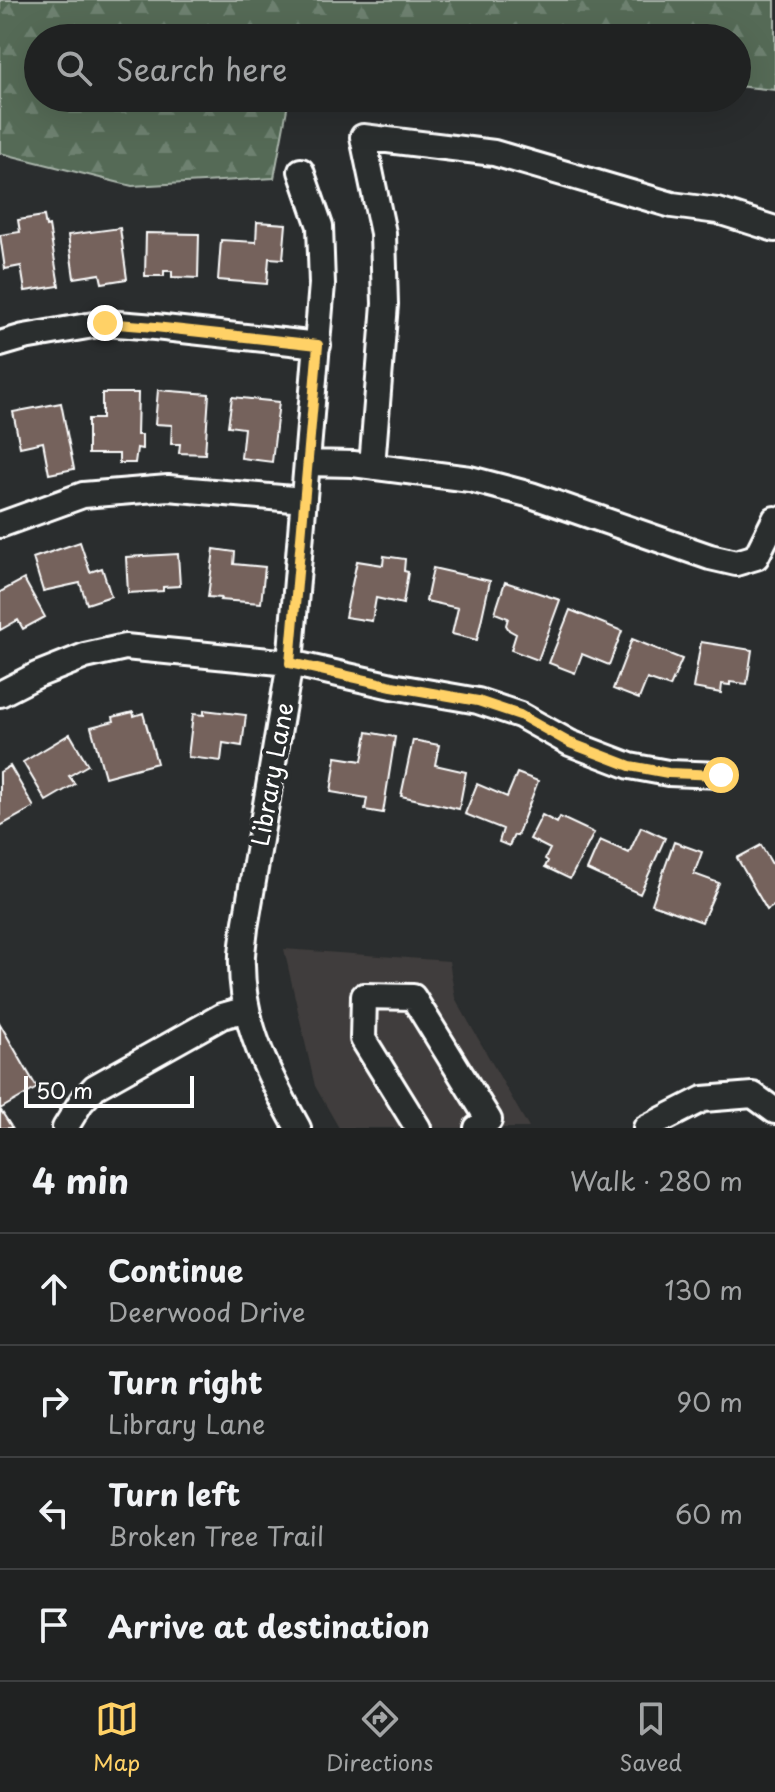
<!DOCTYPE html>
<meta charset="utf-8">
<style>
:root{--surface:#202222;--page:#282a2a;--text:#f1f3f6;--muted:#a2a4a5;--line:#3d3f40;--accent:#ffd166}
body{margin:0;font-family:"Playpen Sans",sans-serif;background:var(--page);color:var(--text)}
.scale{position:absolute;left:24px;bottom:20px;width:170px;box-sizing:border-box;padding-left:8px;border:4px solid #fff;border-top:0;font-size:22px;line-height:28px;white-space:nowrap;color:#fff;-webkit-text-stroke:6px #2a2d2e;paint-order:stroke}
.stop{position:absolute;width:24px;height:24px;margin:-18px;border:6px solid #ffd166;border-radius:50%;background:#fff}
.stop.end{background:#ffd166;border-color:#fff;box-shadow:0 2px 8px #0008}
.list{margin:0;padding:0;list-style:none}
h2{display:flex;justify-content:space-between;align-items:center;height:104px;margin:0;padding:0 32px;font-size:34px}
h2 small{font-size:26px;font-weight:400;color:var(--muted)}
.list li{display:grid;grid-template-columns:52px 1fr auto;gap:24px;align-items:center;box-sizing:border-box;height:112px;padding:0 32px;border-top:2px solid var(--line)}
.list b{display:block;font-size:30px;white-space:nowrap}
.list p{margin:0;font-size:26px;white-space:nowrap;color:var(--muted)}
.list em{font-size:26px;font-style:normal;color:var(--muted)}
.icon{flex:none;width:44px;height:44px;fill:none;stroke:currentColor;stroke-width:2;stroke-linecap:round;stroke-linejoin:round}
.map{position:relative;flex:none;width:775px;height:1128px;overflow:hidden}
.search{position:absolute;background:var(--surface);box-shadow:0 8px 32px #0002;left:24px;right:24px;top:24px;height:88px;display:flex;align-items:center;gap:20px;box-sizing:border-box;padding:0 28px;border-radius:44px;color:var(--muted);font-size:30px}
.sheet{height:552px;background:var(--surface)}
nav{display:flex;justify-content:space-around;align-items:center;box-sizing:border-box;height:112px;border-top:2px solid var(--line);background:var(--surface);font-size:22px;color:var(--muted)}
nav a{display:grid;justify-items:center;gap:4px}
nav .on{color:var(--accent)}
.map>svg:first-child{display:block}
.built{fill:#403d3c}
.forest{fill:url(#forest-firs);stroke:#aab5ab;stroke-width:2}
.building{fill:#74625c;stroke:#fff;stroke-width:2}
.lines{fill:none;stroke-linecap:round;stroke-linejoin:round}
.minor-casing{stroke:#fff;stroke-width:30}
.minor{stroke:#2a2d2e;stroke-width:24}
.route{stroke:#ffd166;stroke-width:10}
.labels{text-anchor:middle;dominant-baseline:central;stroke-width:8;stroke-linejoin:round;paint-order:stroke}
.street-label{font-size:24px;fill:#fff;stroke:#2a2d2e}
</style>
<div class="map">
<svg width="775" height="1128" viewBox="0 0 775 1128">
<defs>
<pattern id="forest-firs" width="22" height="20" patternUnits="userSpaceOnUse" patternTransform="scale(2)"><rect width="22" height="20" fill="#546b57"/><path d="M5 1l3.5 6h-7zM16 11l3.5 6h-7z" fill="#6e8170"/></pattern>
</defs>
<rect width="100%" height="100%" fill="#2a2d2e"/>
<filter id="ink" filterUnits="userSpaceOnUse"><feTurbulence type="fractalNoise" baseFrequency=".0125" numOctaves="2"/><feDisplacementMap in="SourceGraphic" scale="16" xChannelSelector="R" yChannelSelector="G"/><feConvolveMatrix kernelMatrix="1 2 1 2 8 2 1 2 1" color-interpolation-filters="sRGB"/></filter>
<g filter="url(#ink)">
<path class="built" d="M284 949 449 961 455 998 529 1128H339L315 1086Z"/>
<path class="forest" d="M0 0H775V90L737 86V38H38V98H289L274 178 132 186 0 153Z"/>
<path class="building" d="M44 216 46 227 49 226 59 286 25 291 21 266 5 269 0 235 20 232 18 220Z
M257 222 286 224 283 259 269 258 267 284 218 280 221 240 256 242Z
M120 228 127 279 102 283 100 274 74 278 68 235Z
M146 233 199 234 198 278 172 277V271H164V276H145Z
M158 390 209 394 205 454 179 453 180 444H171L172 425 155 424Z
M102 393H138L137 435H142V449L137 448 135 463H119V454H88V419H102Z
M232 397 279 402 272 462 241 458 244 428 228 426Z
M61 403 74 469 49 474 43 442 20 447 13 412Z
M80 542 90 572 102 568 111 596 87 604 80 583 43 591 33 558Z
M214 549 235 552 234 564 265 567 261 603 220 600 221 598 208 597Z
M178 554 180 586 163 587V591L128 593 126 557Z
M384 556 405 559 404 571 408 572 403 604 376 598 372 621 345 617 357 561 383 565Z
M433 568 490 581 477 640 452 634 458 608 426 601Z
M24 579 45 617 23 629 18 620 0 630V592Z
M505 582 560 600 538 660 511 650 516 634 509 630 506 625 508 618 495 613Z
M570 610 622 631 609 665 582 654 575 673 549 663Z
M632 639 682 659 670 687 647 679 639 699 613 689Z
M701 642 752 650 747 684 730 682V685L722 684 721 693 693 688Z
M204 710 246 715 242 746 223 743 221 761 188 757 193 714 204 715Z
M133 712 134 716 143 713 157 763 105 777 91 727 114 721 113 717Z
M367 732 395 737 383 813 365 810 367 798 331 792 336 757 362 761Z
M70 734 88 765 69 776 75 784 46 801 23 762Z
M413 740 439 745 435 765 466 772 459 809 401 796Z
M10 766 34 807 0 826V772Z
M517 773 538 781 517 836 514 835 509 846 499 842 503 829 465 814 477 784 507 797Z
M542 815 557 823 560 817 594 833 570 879 545 867 548 861 545 859 550 849 530 839Z
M641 827 665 838 640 894 587 870 600 840 629 853Z
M674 842 702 852 694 874 719 883 702 922 652 904Z
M761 845 772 864 775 862V905L767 910 737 858Z
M0 1024 37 1088 0 1109 12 1128H0Z"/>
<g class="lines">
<g class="minor-casing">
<path id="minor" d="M0 344 24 337 105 323 155 327 318 345
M307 463 353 464 470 479 531 495 710 557 736 563 756 557 775 519
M372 466 385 304 383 233 363 137 494 153 672 205 718 211 775 229
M0 525 83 495 168 488 304 500
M0 694 37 675 85 656 125 647 290 663 392 686 478 701 520 715 570 743 630 766 668 773 721 775
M65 1128 81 1102 95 1087 222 1016 247 1009
M298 1128C270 1078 242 1025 242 965 241 953 244 940 245 928L290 663 322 284 320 226 301 171
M418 1128 363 1039 364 996 413 997 489 1120 477 1128
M646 1128 703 1099 753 1095 775 1111"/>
</g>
<use href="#minor" class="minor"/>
</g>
</g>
<g class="lines" filter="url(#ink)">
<path class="route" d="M105 323 155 327 318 345 290 663 392 686 478 701 520 715 570 743 630 766 668 773 721 775"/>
</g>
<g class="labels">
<g class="street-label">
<text transform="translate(271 774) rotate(-80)">Library Lane</text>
</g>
</g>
</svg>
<div class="scale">50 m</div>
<div class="stop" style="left:721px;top:775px"></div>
<div class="stop end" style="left:105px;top:323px"></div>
<div class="search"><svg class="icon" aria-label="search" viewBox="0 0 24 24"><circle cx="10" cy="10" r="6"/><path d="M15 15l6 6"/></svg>Search here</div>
</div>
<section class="sheet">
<h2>4 min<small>Walk · 280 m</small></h2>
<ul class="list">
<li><svg class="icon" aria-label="ahead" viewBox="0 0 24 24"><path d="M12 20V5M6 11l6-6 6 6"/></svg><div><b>Continue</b><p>Deerwood Drive</p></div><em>130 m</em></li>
<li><svg class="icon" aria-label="right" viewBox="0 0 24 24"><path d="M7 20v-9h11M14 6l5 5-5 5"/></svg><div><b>Turn right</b><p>Library Lane</p></div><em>90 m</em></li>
<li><svg class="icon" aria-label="left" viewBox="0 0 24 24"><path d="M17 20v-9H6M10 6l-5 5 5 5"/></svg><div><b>Turn left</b><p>Broken Tree Trail</p></div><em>60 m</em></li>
<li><svg class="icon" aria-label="arrive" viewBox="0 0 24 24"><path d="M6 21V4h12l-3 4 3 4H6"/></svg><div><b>Arrive at destination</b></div></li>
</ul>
</section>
<nav>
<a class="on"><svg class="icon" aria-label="map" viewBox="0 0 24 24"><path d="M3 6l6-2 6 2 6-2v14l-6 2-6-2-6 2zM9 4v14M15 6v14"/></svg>Map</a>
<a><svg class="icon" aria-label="directions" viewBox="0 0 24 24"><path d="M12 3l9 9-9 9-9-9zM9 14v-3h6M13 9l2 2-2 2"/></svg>Directions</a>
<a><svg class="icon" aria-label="saved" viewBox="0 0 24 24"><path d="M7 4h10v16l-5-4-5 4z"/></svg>Saved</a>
</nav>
